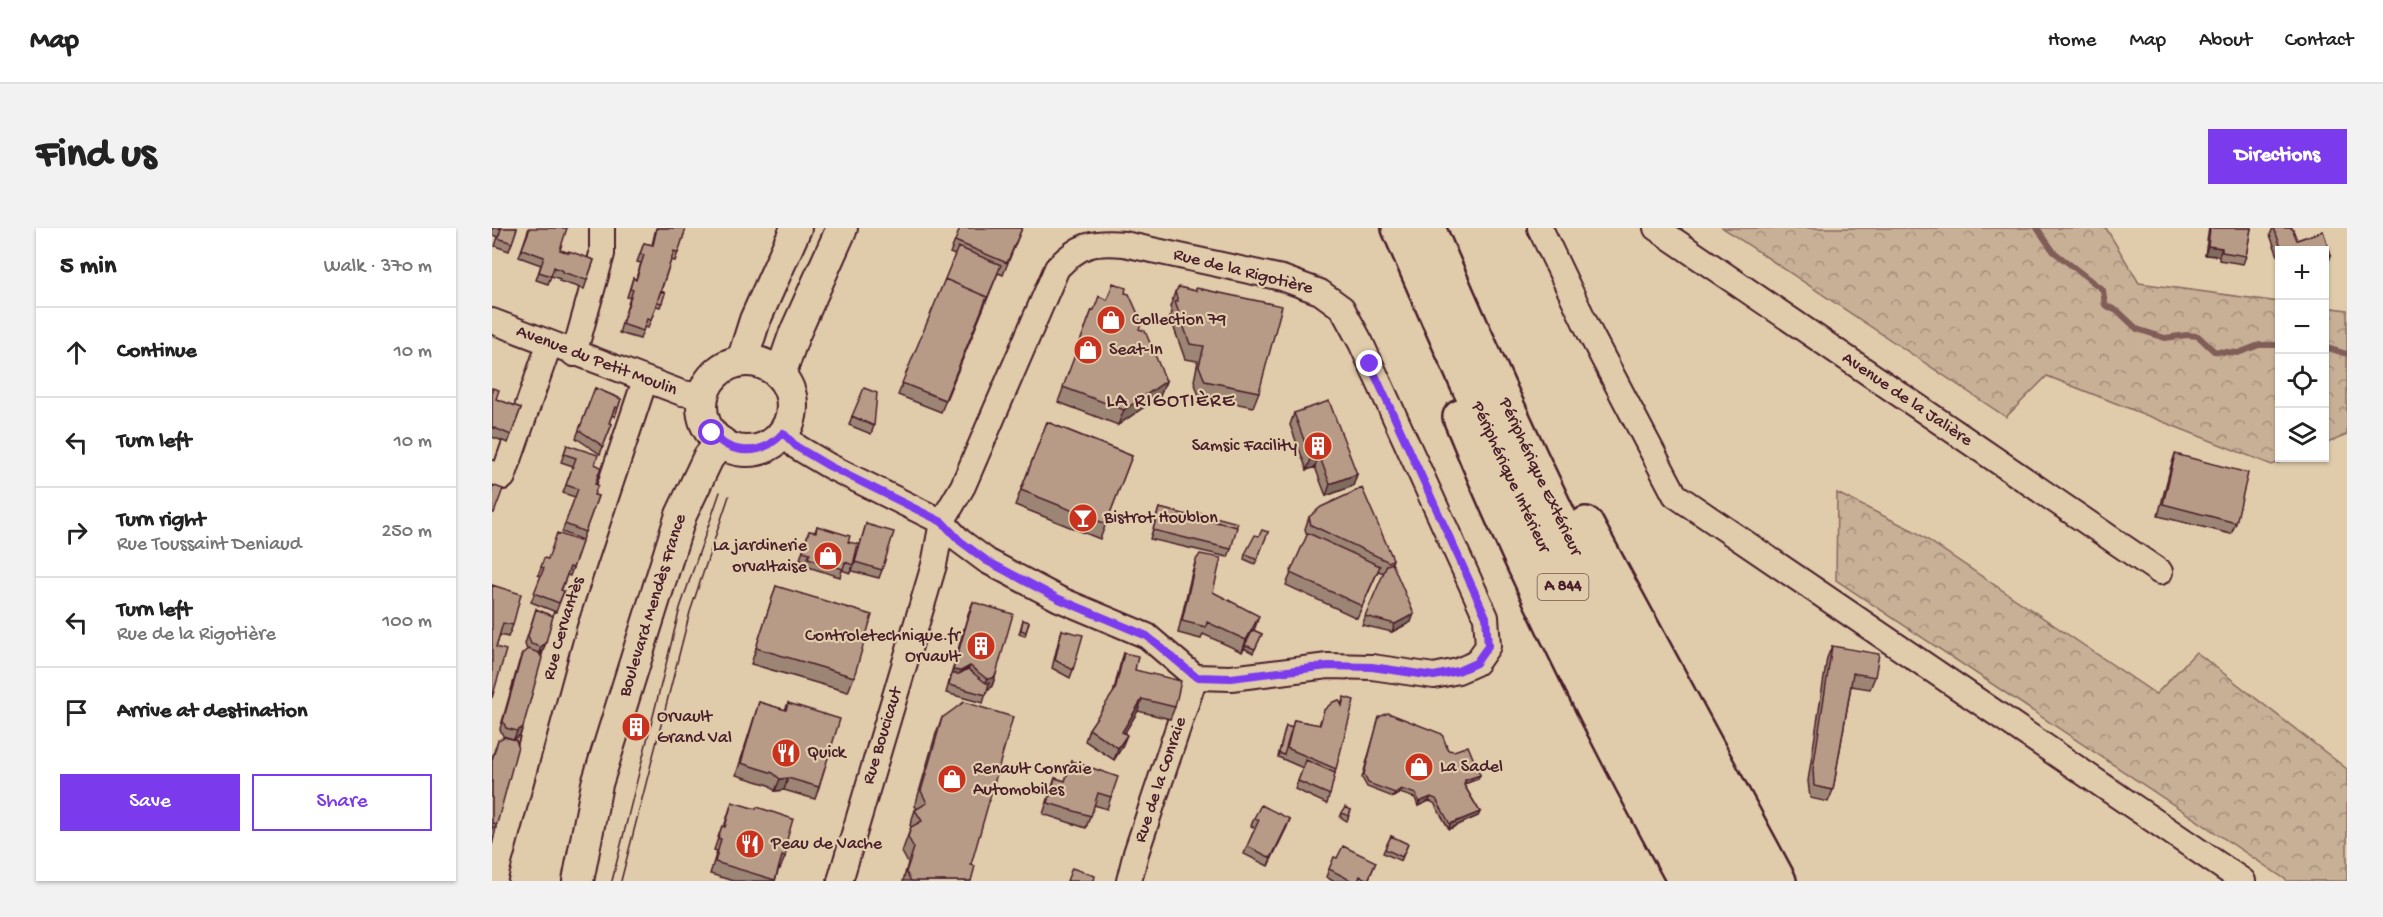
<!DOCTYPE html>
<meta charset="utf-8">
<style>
:root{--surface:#fff;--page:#f2f2f2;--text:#222;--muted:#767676;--line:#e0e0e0;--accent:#7c3aed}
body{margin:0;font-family:"Gochi Hand",sans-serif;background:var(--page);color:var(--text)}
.controls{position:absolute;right:18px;top:18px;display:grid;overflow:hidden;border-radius:0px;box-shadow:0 2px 4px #0004}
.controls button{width:54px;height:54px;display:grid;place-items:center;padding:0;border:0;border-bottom:2px solid var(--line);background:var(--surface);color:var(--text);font:30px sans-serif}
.stop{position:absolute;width:18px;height:18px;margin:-14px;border:4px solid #7c3aed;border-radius:50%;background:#fff}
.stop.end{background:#7c3aed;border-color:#fff;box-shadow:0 2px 6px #0008}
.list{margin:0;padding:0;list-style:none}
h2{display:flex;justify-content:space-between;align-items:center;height:78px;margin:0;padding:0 24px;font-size:26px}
h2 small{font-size:20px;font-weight:400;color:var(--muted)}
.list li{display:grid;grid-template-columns:39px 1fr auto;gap:18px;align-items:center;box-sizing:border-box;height:90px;padding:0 24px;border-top:2px solid var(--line)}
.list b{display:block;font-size:22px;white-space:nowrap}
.list p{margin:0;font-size:20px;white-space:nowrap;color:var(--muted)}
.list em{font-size:20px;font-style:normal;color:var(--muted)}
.actions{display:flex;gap:12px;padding:18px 24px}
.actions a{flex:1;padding:14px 0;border:2px solid var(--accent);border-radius:0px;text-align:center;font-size:21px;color:var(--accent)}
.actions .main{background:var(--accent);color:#fff}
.icon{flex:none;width:33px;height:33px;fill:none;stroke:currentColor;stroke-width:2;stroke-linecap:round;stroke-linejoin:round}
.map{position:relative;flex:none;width:1855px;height:653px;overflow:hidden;border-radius:0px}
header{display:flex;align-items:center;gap:36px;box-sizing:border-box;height:84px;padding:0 30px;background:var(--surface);border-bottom:2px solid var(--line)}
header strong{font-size:28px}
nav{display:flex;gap:33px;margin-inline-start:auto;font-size:21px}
.intro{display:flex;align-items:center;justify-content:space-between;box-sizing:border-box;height:144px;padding:0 36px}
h1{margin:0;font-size:42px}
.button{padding:15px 27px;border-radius:0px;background:var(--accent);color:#fff;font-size:21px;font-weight:700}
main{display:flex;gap:36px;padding:0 36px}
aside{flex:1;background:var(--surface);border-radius:0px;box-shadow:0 2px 4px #0004}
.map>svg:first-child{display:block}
.forest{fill:url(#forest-crowns);stroke:#896860;stroke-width:1.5}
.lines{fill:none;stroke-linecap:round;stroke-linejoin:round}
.stream{stroke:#815d59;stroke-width:6}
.minor-casing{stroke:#4a1f2b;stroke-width:28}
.major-casing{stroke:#4a1f2b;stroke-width:34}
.highway-casing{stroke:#4a1f2b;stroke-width:38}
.minor{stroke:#e0ccab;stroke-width:24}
.major{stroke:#e0ccab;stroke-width:30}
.highway{stroke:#e0ccab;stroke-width:33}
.tram{stroke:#4a1f2b;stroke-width:1.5}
.wall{fill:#9d8574;stroke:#4a1f2b;stroke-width:1.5}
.shaded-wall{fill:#806c5e;stroke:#4a1f2b;stroke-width:1.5}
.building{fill:#b79b87;stroke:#4a1f2b;stroke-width:1.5}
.route{stroke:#7c3aed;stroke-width:8}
.labels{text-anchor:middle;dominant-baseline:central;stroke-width:4.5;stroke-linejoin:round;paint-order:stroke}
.shield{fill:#e0ccab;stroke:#775351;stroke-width:1.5}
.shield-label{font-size:16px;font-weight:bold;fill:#4a1f2b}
.street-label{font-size:18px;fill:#4a1f2b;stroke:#e0ccab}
.poi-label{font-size:18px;fill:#4a1f2b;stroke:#e0ccab;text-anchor:start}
.neighbourhood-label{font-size:20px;letter-spacing:1.5px;fill:#4a1f2b;stroke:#e0ccab}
</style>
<header>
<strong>Map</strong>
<nav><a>Home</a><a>Map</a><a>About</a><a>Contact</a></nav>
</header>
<div class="intro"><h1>Find us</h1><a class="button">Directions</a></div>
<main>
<aside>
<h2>5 min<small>Walk · 370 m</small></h2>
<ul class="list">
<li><svg class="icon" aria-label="ahead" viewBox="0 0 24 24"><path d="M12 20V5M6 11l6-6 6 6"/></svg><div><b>Continue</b></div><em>10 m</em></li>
<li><svg class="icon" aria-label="left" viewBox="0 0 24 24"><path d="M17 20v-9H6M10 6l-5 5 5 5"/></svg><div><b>Turn left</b></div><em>10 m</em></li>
<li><svg class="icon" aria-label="right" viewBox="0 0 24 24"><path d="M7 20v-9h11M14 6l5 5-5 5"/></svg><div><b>Turn right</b><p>Rue Toussaint Deniaud</p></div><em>250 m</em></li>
<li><svg class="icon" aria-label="left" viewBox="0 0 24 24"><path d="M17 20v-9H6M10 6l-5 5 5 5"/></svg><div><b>Turn left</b><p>Rue de la Rigotière</p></div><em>100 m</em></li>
<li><svg class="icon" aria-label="arrive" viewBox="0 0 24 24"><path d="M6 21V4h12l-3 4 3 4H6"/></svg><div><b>Arrive at destination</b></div></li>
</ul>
<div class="actions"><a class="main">Save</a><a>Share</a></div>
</aside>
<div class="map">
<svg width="1855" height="653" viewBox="0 0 1855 653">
<defs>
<pattern id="forest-crowns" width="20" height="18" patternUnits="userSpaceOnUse" patternTransform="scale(1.5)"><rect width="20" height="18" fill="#c8b096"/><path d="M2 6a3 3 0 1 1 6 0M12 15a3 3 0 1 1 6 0" fill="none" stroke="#a48f7b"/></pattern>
</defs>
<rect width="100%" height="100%" fill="#e0ccab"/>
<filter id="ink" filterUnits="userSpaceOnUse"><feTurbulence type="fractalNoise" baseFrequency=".0167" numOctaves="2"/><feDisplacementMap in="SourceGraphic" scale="12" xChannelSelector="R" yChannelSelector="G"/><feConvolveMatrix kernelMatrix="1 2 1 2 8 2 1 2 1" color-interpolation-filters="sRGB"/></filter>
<g filter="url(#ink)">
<path class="forest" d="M1231 0H1614L1647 55 1787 74 1788 230H1799L1780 237 1555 148 1514 189Z
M1833 79 1855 82V207L1833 216Z
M1345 265 1424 304 1664 466 1704 424 1855 541V653H1796L1344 352Z"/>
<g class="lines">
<path class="stream" d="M1545 0 1562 24 1611 62 1613 77 1627 84 1645 101 1673 110 1695 107 1706 108 1722 123 1746 125 1767 117H1788
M1832 119 1855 126"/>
<g class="minor-casing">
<g id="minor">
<path d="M1048 0 1099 107 1183 267 1751 653"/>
<path id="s1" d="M1164 0 1668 344"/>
<path id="s2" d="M0 93 190 165 211 168"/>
<path d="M82 126 110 26V0"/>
<path d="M291 205 305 219 337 238 450 294 468 313 495 333 567 371 655 408 703 449 739 450 836 438 880 439 942 448 966 443 984 435 996 418 994 389 869 115 850 80 828 64 790 50 632 16C600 13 587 17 565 40L471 258 450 294 442 337 348 653"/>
<path d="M0 245 11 249 57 117"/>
<path id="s3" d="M2 653 72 395 153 152"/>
<path id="s4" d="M637 653 644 625 703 449"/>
</g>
</g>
<g class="major-casing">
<g id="major">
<path d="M250 133 263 92 304 0"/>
<circle cx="255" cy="178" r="45"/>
<path d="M288 147 302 107 350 0"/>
<path id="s5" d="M86 653 105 556 189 287 216 230 229 214"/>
</g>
</g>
<g class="highway-casing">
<g id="highway">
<path id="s6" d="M907 0C1002 222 1106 442 1224 653"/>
<path id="s7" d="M936 0C1031 222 1137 442 1256 653"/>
<path d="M968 189C1033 349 1110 502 1193 653"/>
<path d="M1094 296 1287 653"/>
</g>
</g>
<use href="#minor" class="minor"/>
<use href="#major" class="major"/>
<use href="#highway" class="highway"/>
<path class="tram" d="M120 653 188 380 228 264
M129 653 198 384 237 268"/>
</g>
<path class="wall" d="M0 0H25L17 23 3 18 6 9 0 7Z
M37 0 68 22 102 32 92 61 67 53 68 51 59 48 56 56 44 52 49 37 27 29Z
M164 0H194L183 33 179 32 169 63 173 65 168 79 164 78 156 100 152 99 148 111 127 105 138 70 135 69 141 50 144 51 149 35 145 34 152 15 160 17Z
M530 0 511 47 506 45 449 184 406 167 463 27 458 25 463 13Z
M1717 0H1759L1754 28 1751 36 1727 32V28L1713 27Z
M1781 0H1800L1805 12 1831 3 1839 27 1836 35 1833 36V22H1788V33L1778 7Z
M683 64 767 164 761 179 707 168 702 153 706 133 693 131 678 89 680 84 678 79Z
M633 65 647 101 674 153 668 168 626 197 566 174 600 82H602L615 72Z
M0 160 4 171 29 180 16 215 0 209Z
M103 160 129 171 123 189 120 187 117 195 120 196 108 226 84 210Z
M802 185 865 246 861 258 834 268 823 239 815 242 798 197Z
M360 188 382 198 379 206 357 197Z
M555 194 640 228 608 311 523 277Z
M75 217 103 236V256L102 267 106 268 90 312 70 304 83 269 71 265 81 238 69 234Z
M1683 226 1744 295 1739 306 1666 288 1679 238Z
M667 280 706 290 708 285 739 321 736 329 658 311Z
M817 289 901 331 900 335 919 394 900 404 870 397 892 345 886 343 865 390 794 357 815 308 813 301Z
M374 296 390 342 387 350 360 343Z
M325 298 356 314 361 337 358 345 350 342 348 349 313 338 315 333 308 331 317 303 323 304Z
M776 304 763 336 752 331 753 326 767 308Z
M90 314 78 348 75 347 69 362 72 363 64 384 39 374 49 348 46 347 49 339 55 331Z
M704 332 721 364 761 402 770 406 761 425 752 420 750 424 711 406 709 411 686 405 700 344Z
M0 357 21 397 16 409 8 407 4 419Z
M284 358 362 449 356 464 259 436Z
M481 374 504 446 500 458 495 462 491 475 454 465 476 386Z
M44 381 54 414 51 422 48 426 28 507 22 511 0 617V530L6 512 21 511 11 508 8 501 27 434 30 426 35 422 33 416Z
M531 392 537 394 533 408 527 406Z
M570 402 581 442 578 450 560 440 567 411Z
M1340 418 1383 449 1378 461 1359 458 1341 562 1336 574 1318 570 1316 553 1335 430Z
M632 425 643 442 683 479 678 491 646 483 632 505 630 519 622 532 593 513 597 501 621 466 628 437Z
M852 469 844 541 835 576 803 561 811 540 786 529 794 498 800 500 802 492 827 497 832 482 849 477Z
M267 474 293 482 296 475 327 559 323 571 292 562 283 563 277 557 244 547Z
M144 489 150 491 145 505 139 503Z
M450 490 479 637V653H411L416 635 410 624 419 599 418 597 423 582 425 581 423 578 444 505Z
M886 494 956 522 986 551 972 556V557L988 584 986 588 957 601 942 575 937 573 926 578 923 570 908 565 901 569 875 559 870 550Z
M580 533 619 569 615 581 602 577 594 600 551 586 563 550 573 553Z
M240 574 294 615 293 629 288 641 287 640 283 653H242L218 646 225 623 222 622 230 598 232 599Z
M859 582 855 593 848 589 850 585Z
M762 590 798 591 776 638 752 626 763 600 759 598Z
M899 608 916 616 909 633 891 625Z
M845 630 884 634 876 653H841L834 649 837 641Z"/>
<path class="shaded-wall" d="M1716 18 1730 20 1727 28 1713 27Z
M1839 27 1836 35 1833 36V29Z
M674 153 668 168 626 197 632 182Z
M827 227 823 239 815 242 819 231Z
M865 246 861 258 834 268 838 256Z
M922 386 919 394 900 404 903 396Z
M767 388 763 400 750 424 754 412Z
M54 414 51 422 46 427 49 419Z
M478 438 473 449 460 446 457 454 461 442Z
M504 446 500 458 497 462 491 463 495 451Z
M650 471 646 483 626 516 630 504Z
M31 499 28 507 22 511 25 503Z
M635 507 630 519 622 532 626 520Z
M988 547 986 551 972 556 973 552Z
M296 550 292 562 283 563 288 551Z
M909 561 908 565 901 569 903 565Z
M939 569 937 573 926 578 927 574Z
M988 584 986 588 957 601 958 596Z
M798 591 795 599 776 638 779 630Z"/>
<path class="building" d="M6 0H25L20 15 6 10 9 1Z
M38 0H75L68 22 77 25V23L102 32 95 52 70 44 71 43 62 39 59 48 47 44 52 29 30 21Z
M165 0H194L186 25 182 23 159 92 155 91 151 103 130 96 141 62 138 61 141 50 144 52 152 27 148 26 152 15 161 17Z
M468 0H530L515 35 463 13Z
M1718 0H1759L1754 28 1730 24V20L1716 18Z
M1782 0H1800L1805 12 1831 3 1839 27 1833 29V22H1790Z
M466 19 509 37 494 73 495 69 453 51Z
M453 51 495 69 453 172 410 155Z
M621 55 634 60 633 65 637 66 650 95 647 101 653 103 674 153 632 182 571 159 600 82H602L607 68 615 72Z
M687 59 704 63V60L790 78 767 164 713 153 707 138 712 118 698 116 683 74 686 73 683 64Z
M169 63 173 65 170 75 165 74Z
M0 160 7 162 4 171 29 180 19 207 0 199Z
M103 160 129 171 126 180 123 179 117 195 120 196 111 218 87 202Z
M372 160 385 165 382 198 360 188Z
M837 173 865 246 838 256 827 227 819 231 802 185Z
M555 194 640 228 614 296 529 262Z
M75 217 106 227 103 236 109 239 103 256 106 257 102 267 106 268 93 304 73 296 86 261 74 257 84 230 72 226Z
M1683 226 1756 245 1744 295 1671 276Z
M0 257 11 261 2 285H0Z
M870 260 901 331 897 334 819 297 817 289 829 279Z
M667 280 745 299 739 321 661 302Z
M708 285 746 295 744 299 707 290Z
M374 296 402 304 390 342 363 334Z
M325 298 358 308 356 314 366 316 361 337 353 334 351 341 316 330 318 325 311 323 317 303 324 304Z
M770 302 776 304 765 332 753 326 763 307 767 308Z
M65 305 90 314 81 340 78 339 69 362 72 363 67 375 42 365 52 340 49 339 52 330 56 331Z
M816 305 888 338 870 378 798 345Z
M708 326 729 330 721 364 767 388 754 412 715 394 714 399 690 393 704 332Z
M900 335 922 386 903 396 873 388 895 337Z
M0 357 29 366 21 397 11 395 4 419 14 422 0 470Z
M284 358 380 387 362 449 264 420Z
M481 374 521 386 504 446 501 450 495 451 478 438 469 443 461 442Z
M44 381 61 388 54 414 49 419 39 416 36 408Z
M531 392 537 394 534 404 529 402Z
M570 402 591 407 581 442 563 432Z
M761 402 770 406 763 421 753 417Z
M1340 418 1387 426 1383 449 1361 445 1341 562 1322 558 1321 541Z
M36 421 47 425 50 430 31 499 25 503 14 500 11 493 30 426Z
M632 425 646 428 643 442 689 453 683 479 650 471 630 504 635 507 626 520 597 501 623 462Z
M476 441 494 455H497L494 467 457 457 460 446H467Z
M852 469 862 472 844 541 795 520 802 492 828 497 832 482 841 474 847 472 850 478Z
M267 474 294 482 296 475 348 491 327 559 296 550 288 551 281 545 249 535Z
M472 474 521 489 479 637 483 638 479 653H419L414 644 422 620 416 609 419 599 430 593 423 582 435 575 429 563 450 490Z
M896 485 950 506 956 522 962 523 976 518 988 547 973 552 972 557 988 584 958 596 944 571 939 569 927 574 924 566 909 561 903 565 876 555 872 546 887 489Z
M144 489 150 491 146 501 141 499Z
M794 498 800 500 792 527 787 525Z
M12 509 24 512 26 518 5 596 0 595V532L6 512Z
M814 532 843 545 838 567 806 553Z
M580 533 626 549 619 569 606 565 599 588 556 575 563 550 573 553Z
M240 574 264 581 265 579 301 591 294 615 296 616 293 629 290 628 283 652 223 634 229 611 226 610 230 598 233 599Z
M769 577 798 591 779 630 755 618 767 592 762 590Z
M853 579 859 582 856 588 850 585Z
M0 599 4 600 0 617Z
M899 608 916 616 910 629 893 621Z
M851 618 884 634 876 652 868 648 866 653H860L837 641 842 629 845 630Z
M580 640 603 648 602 653H575Z"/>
</g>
<g class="lines" filter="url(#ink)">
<path class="route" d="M220 205C239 228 271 228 291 205L305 219 337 238 450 294 468 313 495 333 567 371 655 408 704 449 739 450 836 438 880 439 942 448 966 443 984 435 996 418 994 389 878 136"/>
</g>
<defs>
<g id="shop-disc" transform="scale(1.5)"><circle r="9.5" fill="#c8321e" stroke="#e0ccab"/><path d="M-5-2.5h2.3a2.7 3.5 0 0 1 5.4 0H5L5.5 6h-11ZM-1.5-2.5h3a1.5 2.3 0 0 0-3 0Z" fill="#fff"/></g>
<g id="building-disc" transform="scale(1.5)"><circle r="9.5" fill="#c8321e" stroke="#e0ccab"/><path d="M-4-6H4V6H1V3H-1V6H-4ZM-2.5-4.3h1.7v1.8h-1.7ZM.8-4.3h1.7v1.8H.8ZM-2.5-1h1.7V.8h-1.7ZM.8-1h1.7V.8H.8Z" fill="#fff"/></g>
<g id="bar-disc" transform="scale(1.5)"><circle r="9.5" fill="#c8321e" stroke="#e0ccab"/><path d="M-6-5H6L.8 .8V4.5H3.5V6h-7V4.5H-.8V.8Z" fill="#fff"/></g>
<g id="restaurant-disc" transform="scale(1.5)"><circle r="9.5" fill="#c8321e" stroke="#e0ccab"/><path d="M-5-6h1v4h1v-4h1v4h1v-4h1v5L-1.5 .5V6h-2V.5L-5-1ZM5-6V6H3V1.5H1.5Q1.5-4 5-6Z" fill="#fff"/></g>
</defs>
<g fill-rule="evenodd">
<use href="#shop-disc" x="619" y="92"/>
<use href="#shop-disc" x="596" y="122"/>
<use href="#building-disc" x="826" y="218"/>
<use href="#bar-disc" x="591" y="290"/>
<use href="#shop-disc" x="336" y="328"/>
<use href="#building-disc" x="489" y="418"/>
<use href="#building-disc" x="144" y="499"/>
<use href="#restaurant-disc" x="294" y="525"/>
<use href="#shop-disc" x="927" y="539"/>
<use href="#shop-disc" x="460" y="551"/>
<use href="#restaurant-disc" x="258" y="616"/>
</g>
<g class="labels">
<rect class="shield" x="1045.5" y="346" width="51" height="26" rx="4.5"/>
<g class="shield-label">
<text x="1071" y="359">A 844</text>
</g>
<g class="street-label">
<text transform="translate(751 44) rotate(14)">Rue de la Rigotière</text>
<text stroke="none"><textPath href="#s2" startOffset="112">Avenue du Petit Moulin</textPath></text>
<text stroke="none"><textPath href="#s1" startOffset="304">Avenue de la Jalière</textPath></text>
<text stroke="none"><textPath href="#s6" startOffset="273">Périphérique Intérieur</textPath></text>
<text stroke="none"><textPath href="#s7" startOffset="273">Périphérique Extérieur</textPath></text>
<text stroke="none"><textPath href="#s5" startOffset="286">Boulevard Mendès France</textPath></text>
<text stroke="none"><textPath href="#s3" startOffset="262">Rue Cervantès</textPath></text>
<text transform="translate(391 508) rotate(-73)">Rue Boucicaut</text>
<text stroke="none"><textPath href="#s4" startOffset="106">Rue de la Conraie</textPath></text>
</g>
<g class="poi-label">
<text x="640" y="92">Collection 79</text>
<text x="617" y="122">Seat-In</text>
<text x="805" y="218" text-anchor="end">Samsic Facility</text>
<text x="612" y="290">Bistrot Houblon</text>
<text x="315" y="318" text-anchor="end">La jardinerie<tspan x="315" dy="21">orvaltaise</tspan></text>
<text x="468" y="408" text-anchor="end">Controletechnique.fr<tspan x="468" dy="21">Orvault</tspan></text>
<text x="165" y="489">Orvault<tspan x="165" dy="21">Grand Val</tspan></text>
<text x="315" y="525">Quick</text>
<text x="948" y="539">La Sadel</text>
<text x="481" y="541">Renault Conraie<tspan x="481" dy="21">Automobiles</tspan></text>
<text x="279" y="616">Peau de Vache</text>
</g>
<g class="neighbourhood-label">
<text x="679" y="174">LA RIGOTIÈRE</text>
</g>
</g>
</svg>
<div class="controls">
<button>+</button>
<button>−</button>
<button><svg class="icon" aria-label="locate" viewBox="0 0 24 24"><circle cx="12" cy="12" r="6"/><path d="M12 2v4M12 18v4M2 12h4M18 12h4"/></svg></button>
<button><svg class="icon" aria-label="layers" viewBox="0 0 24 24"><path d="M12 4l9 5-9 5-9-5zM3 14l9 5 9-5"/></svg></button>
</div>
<div class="stop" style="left:220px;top:205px"></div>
<div class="stop end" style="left:878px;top:136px"></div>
</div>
</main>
